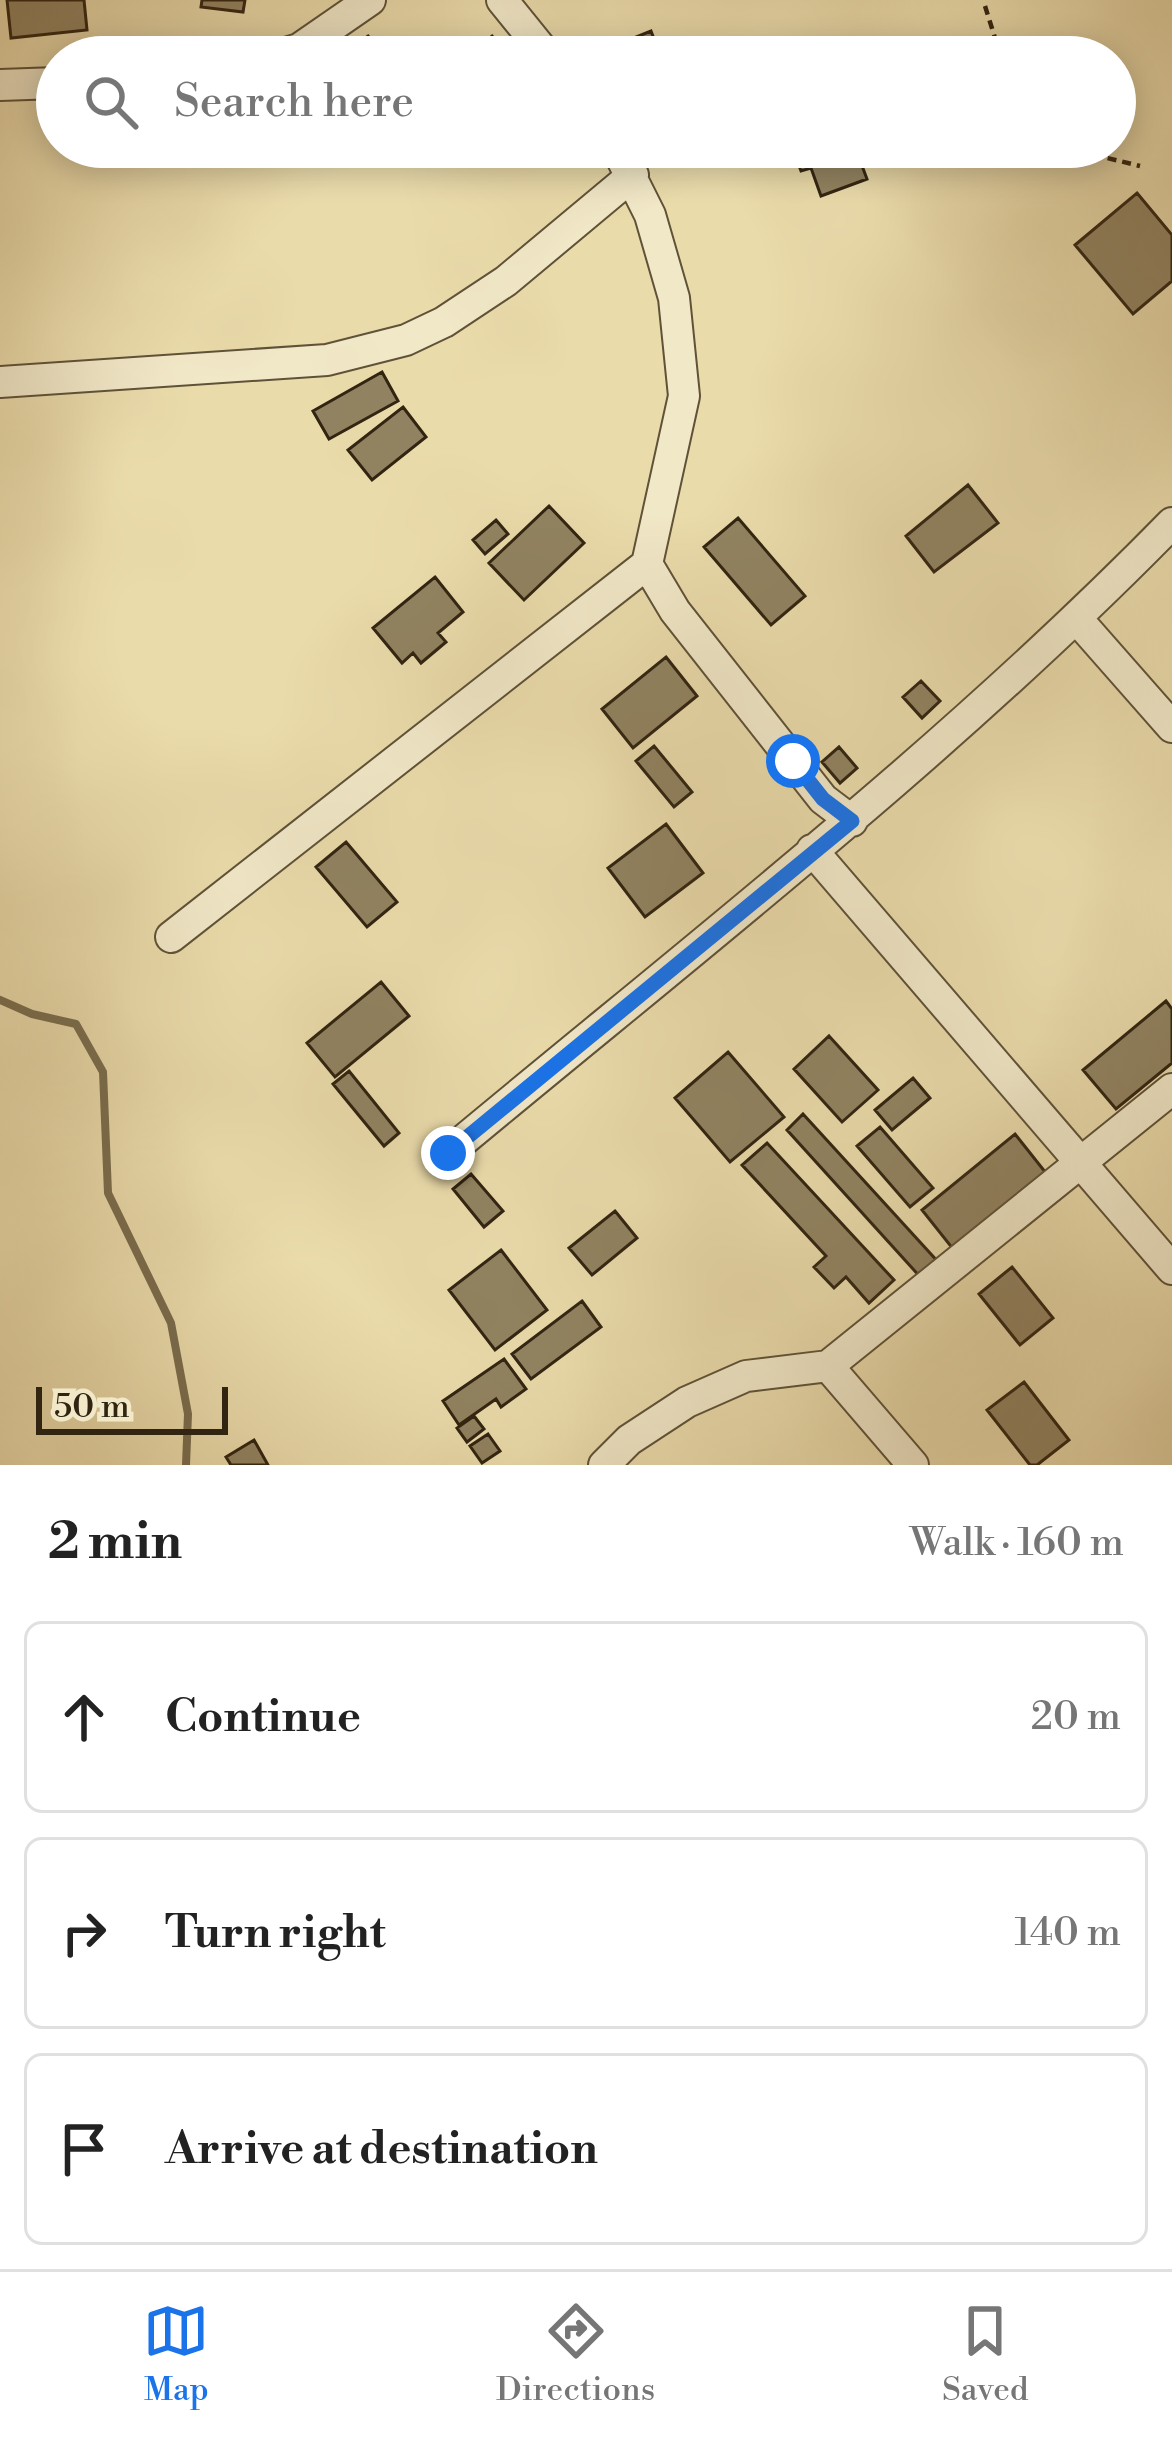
<!DOCTYPE html>
<meta charset="utf-8">
<style>
:root{--surface:#fff;--page:#f2f2f2;--text:#222;--muted:#767676;--line:#e0e0e0;--accent:#1a73e8}
body{margin:0;font-family:"Libre Bodoni",serif;background:var(--page);color:var(--text)}
.scale{position:absolute;left:36px;bottom:30px;width:192px;box-sizing:border-box;padding-left:12px;border:6px solid #312411;border-top:0;font-size:33px;line-height:42px;white-space:nowrap;color:#312411;-webkit-text-stroke:9px #f1e8c8;paint-order:stroke}
.stop{position:absolute;width:36px;height:36px;margin:-27px;border:9px solid #1a73e8;border-radius:50%;background:#fff}
.stop.end{background:#1a73e8;border-color:#fff;box-shadow:0 3px 12px #0008}
.list{margin:0;padding:0;list-style:none}
h2{display:flex;justify-content:space-between;align-items:center;height:156px;margin:0;padding:0 48px;font-size:51px}
h2 small{font-size:39px;font-weight:400;color:var(--muted)}
.list li{display:grid;grid-template-columns:78px 1fr auto;gap:36px;align-items:center;box-sizing:border-box;height:192px;margin:0 24px 24px;padding:0 24px;border:3px solid var(--line);border-radius:18px}
.list b{display:block;font-size:45px;white-space:nowrap}
.list em{font-size:39px;font-style:normal;color:var(--muted)}
.icon{flex:none;width:66px;height:66px;fill:none;stroke:currentColor;stroke-width:2;stroke-linecap:round;stroke-linejoin:round}
.map{position:relative;flex:none;width:1172px;height:1465px;overflow:hidden}
.search{position:absolute;background:var(--surface);box-shadow:0 6px 30px #0003;left:36px;right:36px;top:36px;height:132px;display:flex;align-items:center;gap:30px;box-sizing:border-box;padding:0 42px;border-radius:66px;color:var(--muted);font-size:45px}
.sheet{height:804px;background:var(--surface)}
nav{display:flex;justify-content:space-around;align-items:center;box-sizing:border-box;height:168px;border-top:3px solid var(--line);background:var(--surface);font-size:33px;color:var(--muted)}
nav a{display:grid;justify-items:center;gap:6px}
nav .on{color:var(--accent)}
.map>svg:first-child{display:block}
.lines{fill:none;stroke-linecap:round;stroke-linejoin:round}
.stream{stroke:#7a6d4e;stroke-width:8}
.building{fill:#918361;stroke:#312411;stroke-width:3}
.street-casing{stroke:#5f5238;stroke-width:34}
.path{stroke:#312411;stroke-width:4.5;stroke-dasharray:9 6;stroke-linecap:butt}
.street{stroke:#f1e8c8;stroke-width:30}
.route{stroke:#1a73e8;stroke-width:15}
</style>
<div class="map">
<svg width="1172" height="1465" viewBox="0 0 1172 1465">
<rect width="100%" height="100%" fill="#eadbab"/>
<filter id="stains"><feTurbulence type="fractalNoise" baseFrequency=".00167" numOctaves="4"/><feColorMatrix values="0 0 0 0 .2 0 0 0 0 .09 0 0 0 0 .02 0 0 0 .5 -.17"/></filter>
<radialGradient id="worn" r=".72"><stop offset=".6" stop-color="#630" stop-opacity="0"/><stop offset="1" stop-color="#630" stop-opacity=".3"/></radialGradient>
<g class="lines">
<path class="stream" d="M0 1000 32 1014 76 1024 103 1072 108 1193 171 1323 188 1414 186 1465"/>
</g>
<path class="building" d="M7 0H84L87 30 11 38Z
M202 0H245L243 12 201 7Z
M651 31 661 57H615L611 47Z
M368 36 382 54 378 57H339Z
M492 36 508 57H465Z
M792 147H855L867 179 821 196 811 168 801 171Z
M1137 193 1172 235V281L1133 314 1075 245Z
M382 372 398 401 329 439 313 411Z
M403 407 426 437 372 480 348 450Z
M968 485 998 523 934 572 906 536Z
M549 506 584 543 524 600 489 563Z
M738 518 805 596 771 625 704 547Z
M496 520 508 534 485 554 473 540Z
M435 577 463 612 438 633 446 642 421 663 413 653 402 663 373 628Z
M666 657 697 696 633 748 602 709Z
M921 681 940 701 922 718 903 697Z
M654 746 692 792 674 807 636 761Z
M839 747 857 768 840 783 822 762Z
M666 824 703 873 645 917 608 868Z
M346 842 397 902 367 927 316 867Z
M381 982 409 1016 335 1077 307 1043Z
M1166 1001 1172 1009V1063L1116 1109 1083 1070Z
M829 1036 878 1090 842 1122 794 1069Z
M728 1052 784 1117 730 1162 675 1098Z
M349 1071 399 1133 384 1146 333 1084Z
M913 1078 930 1098 892 1130 875 1110Z
M803 1114 940 1264 923 1280 787 1130Z
M880 1127 933 1188 910 1207 857 1146Z
M1015 1134 1046 1173 953 1249 922 1210Z
M767 1143 894 1280 869 1303 846 1277 834 1288 814 1267 826 1256 742 1165Z
M471 1174 503 1211 484 1227 453 1189Z
M615 1211 637 1238 592 1275 569 1248Z
M501 1250 547 1310 495 1350 449 1290Z
M1012 1267 1053 1318 1020 1345 979 1294Z
M582 1301 601 1327 531 1379 512 1354Z
M504 1359 526 1389 501 1407 496 1399 459 1425 443 1401Z
M1024 1382 1069 1440 1037 1465H1030L987 1410Z
M474 1416 484 1429 467 1442 457 1428Z
M488 1434 500 1451 482 1463 470 1446Z
M254 1440 268 1465H231L226 1457Z"/>
<g class="lines">
<g class="street-casing">
<path id="street" d="M502 0 548 57
M272 57 299 49 370 0
M0 85 57 83
M616 147 650 215 674 298 684 396 647 564 675 611 823 799 852 821
M0 382 327 360 406 340 444 322 506 281 633 175
M1077 619 1172 727
M812 850 1172 1269
M171 937 647 564
M448 1153C694 948 948 752 1172 523
M828 1366 913 1465
M604 1465 629 1440 687 1402 746 1376 828 1366 1172 1089"/>
</g>
<path class="path" d="M985 6 1001 57
M1080 147 1095 155 1140 166"/>
<use href="#street" class="street"/>
</g>
<g class="lines">
<path class="route" d="M448 1153 852 821 823 799 793 761"/>
</g>
<rect width="100%" height="100%" filter="url(#stains)"/>
<rect width="100%" height="100%" fill="url(#worn)"/>
</svg>
<div class="scale">50 m</div>
<div class="stop" style="left:793px;top:761px"></div>
<div class="stop end" style="left:448px;top:1153px"></div>
<div class="search"><svg class="icon" aria-label="search" viewBox="0 0 24 24"><circle cx="10" cy="10" r="6"/><path d="M15 15l6 6"/></svg>Search here</div>
</div>
<section class="sheet">
<h2>2 min<small>Walk · 160 m</small></h2>
<ul class="list">
<li><svg class="icon" aria-label="ahead" viewBox="0 0 24 24"><path d="M12 20V5M6 11l6-6 6 6"/></svg><div><b>Continue</b></div><em>20 m</em></li>
<li><svg class="icon" aria-label="right" viewBox="0 0 24 24"><path d="M7 20v-9h11M14 6l5 5-5 5"/></svg><div><b>Turn right</b></div><em>140 m</em></li>
<li><svg class="icon" aria-label="arrive" viewBox="0 0 24 24"><path d="M6 21V4h12l-3 4 3 4H6"/></svg><div><b>Arrive at destination</b></div></li>
</ul>
</section>
<nav>
<a class="on"><svg class="icon" aria-label="map" viewBox="0 0 24 24"><path d="M3 6l6-2 6 2 6-2v14l-6 2-6-2-6 2zM9 4v14M15 6v14"/></svg>Map</a>
<a><svg class="icon" aria-label="directions" viewBox="0 0 24 24"><path d="M12 3l9 9-9 9-9-9zM9 14v-3h6M13 9l2 2-2 2"/></svg>Directions</a>
<a><svg class="icon" aria-label="saved" viewBox="0 0 24 24"><path d="M7 4h10v16l-5-4-5 4z"/></svg>Saved</a>
</nav>
